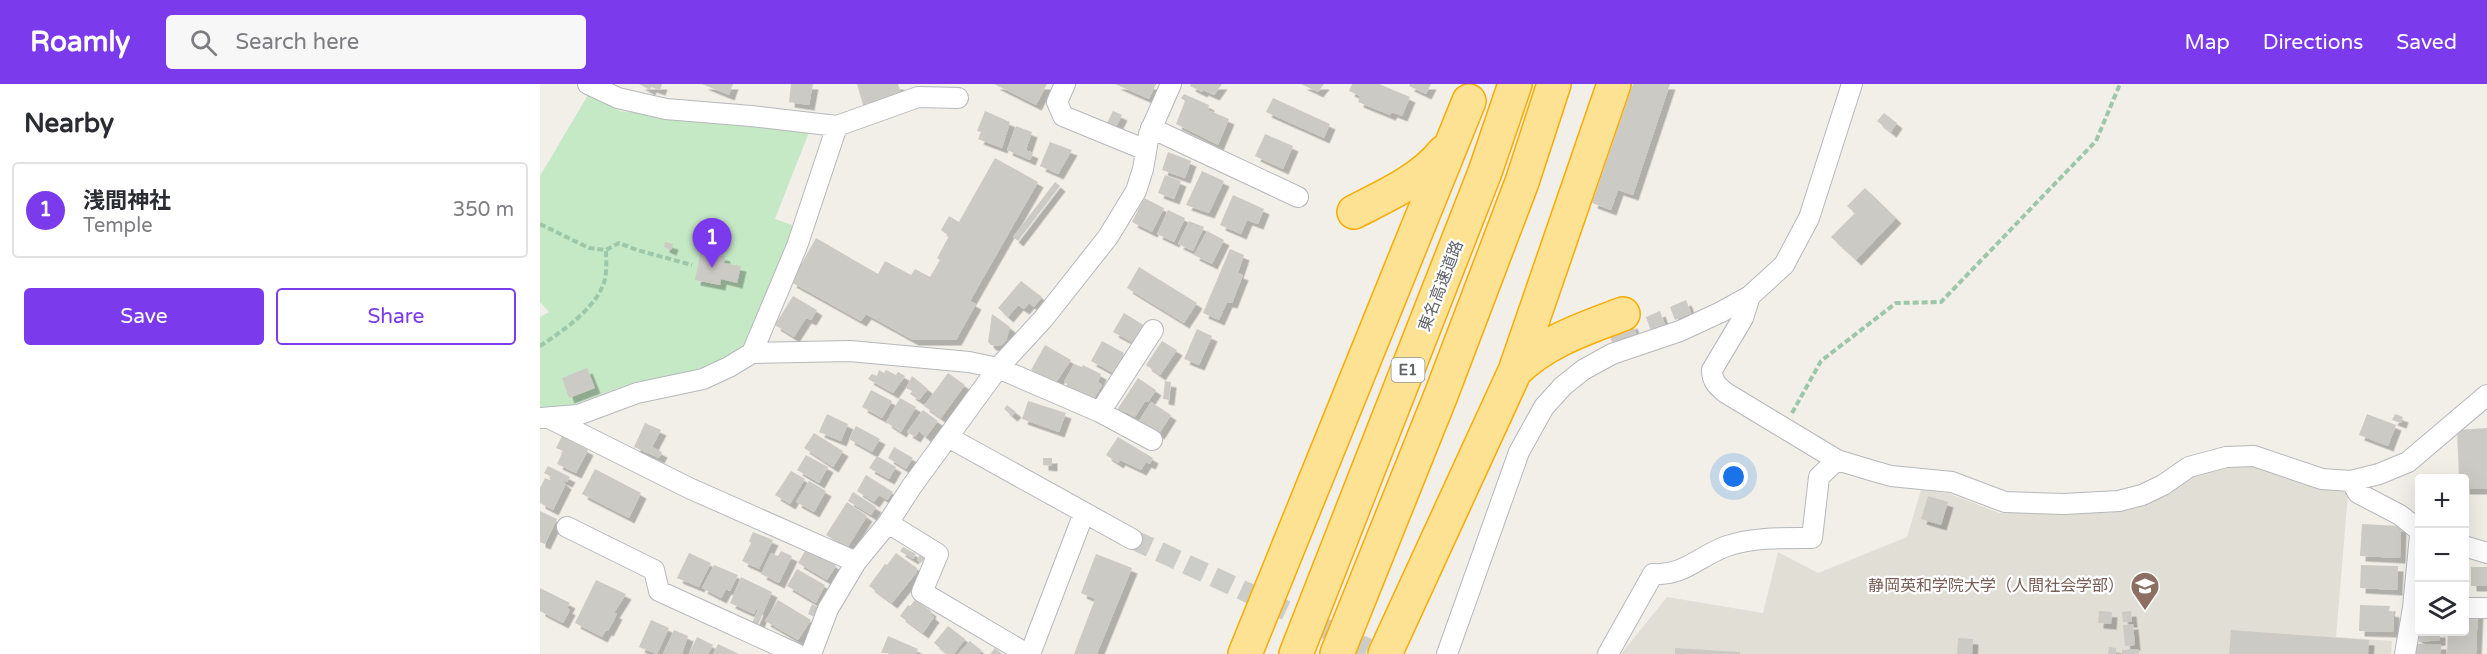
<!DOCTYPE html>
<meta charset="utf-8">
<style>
:root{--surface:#fff;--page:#f7f7f7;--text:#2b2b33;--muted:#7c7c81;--line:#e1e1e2;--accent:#7c3aed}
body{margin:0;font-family:"Varela Round","Noto Sans JP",sans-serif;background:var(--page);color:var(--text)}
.controls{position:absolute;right:18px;bottom:18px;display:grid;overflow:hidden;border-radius:6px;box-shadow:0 6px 24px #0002}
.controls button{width:54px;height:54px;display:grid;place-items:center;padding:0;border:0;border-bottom:2px solid var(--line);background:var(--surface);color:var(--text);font:30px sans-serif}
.you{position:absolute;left:1194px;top:393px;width:21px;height:21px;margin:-15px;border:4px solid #fff;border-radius:50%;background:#1a73e8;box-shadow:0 0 0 9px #1a73e833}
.badge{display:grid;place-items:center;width:39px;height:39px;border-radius:50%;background:var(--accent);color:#fff;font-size:20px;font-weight:700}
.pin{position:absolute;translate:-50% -50px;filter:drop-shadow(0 2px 3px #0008)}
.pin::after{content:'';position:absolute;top:32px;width:21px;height:18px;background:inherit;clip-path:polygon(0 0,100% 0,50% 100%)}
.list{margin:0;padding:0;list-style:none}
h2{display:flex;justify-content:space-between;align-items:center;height:78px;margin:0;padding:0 24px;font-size:26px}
h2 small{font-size:20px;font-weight:400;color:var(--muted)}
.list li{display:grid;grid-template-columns:39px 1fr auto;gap:18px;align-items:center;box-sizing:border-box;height:96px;margin:0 12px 12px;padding:0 12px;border:2px solid var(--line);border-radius:6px}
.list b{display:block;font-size:22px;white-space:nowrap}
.list p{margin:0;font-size:20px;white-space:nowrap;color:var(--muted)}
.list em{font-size:20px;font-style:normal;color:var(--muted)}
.actions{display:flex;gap:12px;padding:18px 24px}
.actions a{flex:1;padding:14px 0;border:2px solid var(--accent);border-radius:6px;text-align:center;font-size:21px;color:var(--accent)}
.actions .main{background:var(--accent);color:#fff}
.icon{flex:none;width:33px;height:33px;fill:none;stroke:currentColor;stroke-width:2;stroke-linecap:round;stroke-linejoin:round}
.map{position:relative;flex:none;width:1947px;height:570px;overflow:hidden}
header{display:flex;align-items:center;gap:36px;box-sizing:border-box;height:84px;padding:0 30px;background:var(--accent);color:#fff}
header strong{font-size:28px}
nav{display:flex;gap:33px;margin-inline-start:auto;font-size:21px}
.search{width:420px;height:54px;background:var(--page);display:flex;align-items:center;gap:15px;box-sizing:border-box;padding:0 21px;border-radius:6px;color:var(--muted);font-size:22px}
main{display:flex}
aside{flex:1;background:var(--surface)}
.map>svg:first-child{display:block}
.education{fill:#e1ded6}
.green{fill:#c5e8c5}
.building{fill:#cccac5;filter:url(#shadow)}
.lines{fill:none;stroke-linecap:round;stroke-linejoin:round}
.street-tunnel{stroke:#ccccc8;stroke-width:20;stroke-dasharray:20 10;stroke-linecap:butt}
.street-casing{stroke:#b5b8bc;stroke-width:22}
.highway-casing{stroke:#f9ab00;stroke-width:36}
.path{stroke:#9cc7a9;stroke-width:4;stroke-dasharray:6 3;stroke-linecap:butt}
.street{stroke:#fff;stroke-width:20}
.highway{stroke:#fde293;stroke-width:33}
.labels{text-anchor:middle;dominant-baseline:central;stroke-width:4.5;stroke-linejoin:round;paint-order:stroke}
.shield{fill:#fff;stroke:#8f9295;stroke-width:1.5}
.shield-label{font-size:15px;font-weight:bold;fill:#5f6368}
.street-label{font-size:16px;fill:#5f6368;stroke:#fff}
.education-label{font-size:16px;fill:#785e54;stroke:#fff;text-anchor:end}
</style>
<header>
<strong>Roamly</strong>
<div class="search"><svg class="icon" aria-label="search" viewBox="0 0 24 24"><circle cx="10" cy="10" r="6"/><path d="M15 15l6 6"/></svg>Search here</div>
<nav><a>Map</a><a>Directions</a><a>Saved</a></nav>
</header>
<main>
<aside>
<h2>Nearby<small></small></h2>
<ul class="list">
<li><span class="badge">1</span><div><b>浅間神社</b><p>Temple</p></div><em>350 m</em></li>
</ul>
<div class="actions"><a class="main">Save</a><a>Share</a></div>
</aside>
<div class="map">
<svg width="1947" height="570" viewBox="0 0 1947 570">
<defs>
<filter id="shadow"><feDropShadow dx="5.5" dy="5.5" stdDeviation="0" flood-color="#0004"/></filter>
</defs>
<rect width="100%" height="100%" fill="#f1efe8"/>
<path class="education" d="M1677 380 1725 384 1755 396 1796 401 1808 410 1796 553 1852 557 1851 570H1081L1127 513 1223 529 1238 468 1278 489 1367 453 1381 406 1408 409 1459 429H1521L1598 422 1614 410Z"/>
<path class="green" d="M48 11 80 27 269 48 235 135 258 143 202 267 142 292 95 298 27 323 0 327V233L9 228 0 218V92Z"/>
<path class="building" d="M99 0H122L120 6 111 3 110 6Z
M162 0H193L189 11Z
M251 0H273L269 21 249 18Z
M317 0H358L362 13 324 24Z
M454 0H507L496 21Z
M575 0H616L609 15Z
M651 0H682L674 11 663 6 662 8 650 2Z
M761 0H784L778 8Z
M812 0H839L870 13 862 32 852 28 850 31 818 18 820 12 809 7Z
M870 0H891L886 10 869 2Z
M1093 0H1130L1093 111 1078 106 1071 126 1052 119Z
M644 10 669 21 668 26 689 35 678 61 636 40 645 17 641 14Z
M733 14 790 40 784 54 726 28Z
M445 27 470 38 462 64 438 55 441 48 437 47Z
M573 27 582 31 576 43 567 39Z
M1344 29 1357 39 1351 48 1337 37Z
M476 42 492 48 486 66 493 69 490 76 467 66Z
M725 50 753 62 743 85 715 72Z
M510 58 532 66 518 90 500 82Z
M628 68 651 77 645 94 622 86Z
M455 74 498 98 430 217 436 220 416 256H373L326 230 321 237 251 198 276 154 338 190 345 177 371 191 375 185 390 193 400 176 397 174 409 152 401 146 409 132 419 138Z
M662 87 684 97 669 129 646 121Z
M625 91 641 97 634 115 618 109Z
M515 98 520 102 478 157 473 153Z
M1325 104 1356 134 1316 176 1291 153 1315 129 1307 122Z
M693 111 724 125 718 140 707 136 701 150 680 141Z
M604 114 624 124 612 148 592 138Z
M628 126 645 134 634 158 617 150Z
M649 137 664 143 653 167 638 160Z
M667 147 684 156 672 180 654 171Z
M125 158 133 160 131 166 124 163Z
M690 165 704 171 698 189 703 191 692 219 687 218 679 236 663 229Z
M161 167 185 172 184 179 201 182 197 199 181 195 180 201 155 196Z
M599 183 657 219 644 239 587 204Z
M481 197 502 213 494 223 489 219 484 225 478 221 468 233 458 224Z
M253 212 277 226 271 236 266 234 254 253 235 241Z
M1146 216 1151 229 1135 236 1130 223Z
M1120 227 1125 241 1111 247 1106 233Z
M584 229 605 242 594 259 573 248Z
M452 230 470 243 466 257 460 262 451 261 448 258Z
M1092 239 1097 252 1074 263 1069 250Z
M657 245 672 252 659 281 644 275Z
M562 257 584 269 573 289 551 277Z
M622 257 637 266 620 291 606 281Z
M505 261 531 276 515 300 491 286Z
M534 280 542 283 543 281 561 290 558 298 562 301 552 318 526 302 527 300 524 298Z
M47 284 55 304 29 314 22 294Z
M339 286 344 289 346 286 356 291 358 288 365 292 353 309 328 295 332 290 337 292Z
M408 289 425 301 401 334 384 322Z
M372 292 388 305 379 316 370 310 372 307 366 304Z
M598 294 616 306 608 318 605 317 595 333 586 328 583 333 575 329Z
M625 297 631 298 629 316 623 315Z
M331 306 352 317 342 334 322 323Z
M360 314 376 323 361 348 346 338Z
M488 317 526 329 519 348 482 335Z
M611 318 631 331 619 350 599 337Z
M467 321 476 328 472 332 464 325Z
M383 326 398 337 386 353 379 347 375 353 367 348Z
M287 330 308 340 301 357 279 348Z
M1827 330 1856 341 1848 362 1819 351Z
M1855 330 1863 333 1861 339 1852 336Z
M105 339 121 346 112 363 122 368 119 374 94 363Z
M316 342 340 355 332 368 309 355Z
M1947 344V405H1924V394H1919L1917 346Z
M274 349 303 367 293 383 264 364Z
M22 352 48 366 36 389 17 380 23 367 16 364Z
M578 353 613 374 610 380 606 378 601 386 580 376 578 379 566 371Z
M354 363 373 374 366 385 348 374Z
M266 371 288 383 279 399 257 386Z
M337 372 356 383 349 395 329 384Z
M503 374H512V382L503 381Z
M8 382 30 393 27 398 20 395 26 400 13 426 0 419V404L5 394 10 396 12 393 4 389Z
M55 385 101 409 89 434 42 410Z
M251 387 265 395 250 420 235 411Z
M326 391 353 408 347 416 339 411 334 418 317 407Z
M269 397 286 407 274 428 256 418Z
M313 408 336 423 331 431 308 417Z
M1388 412 1408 418 1401 441 1381 435Z
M307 418 327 432 307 464 286 451Z
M0 427 17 435 5 460 0 458Z
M1822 440 1861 442 1860 474 1820 472Z
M213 448 233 456 219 485 202 477 211 459 209 457Z
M269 460 290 473 288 476 296 482 287 496 258 479Z
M363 463 376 470 373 475 360 467Z
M241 467 252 472 239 499 221 490 231 469 238 472Z
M149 469 171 479 159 503 137 494Z
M356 469 377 484V488L352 519 329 502 345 480 347 481Z
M380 470 385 474 381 479 377 476Z
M556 470 592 484 557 570H534L555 515 541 509Z
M174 481 198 491 190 507 186 505 181 514 162 504Z
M1821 481 1858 482 1857 506 1820 504Z
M1931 483H1947V502H1931Z
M257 485 285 501 276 519 247 502Z
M201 493 232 508 217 543 211 541 218 526 216 525 214 530 190 519Z
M56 496 86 510 74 529 77 530 68 547 66 546 62 553 35 539Z
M0 504 30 519 27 524 30 526 23 539 0 527Z
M238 516 271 536 258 556 225 537Z
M375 516 391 527 390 530 394 533 383 549 360 532 368 521 370 522Z
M272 520 278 523 275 533 268 530Z
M1820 521 1850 522 1849 527 1854 528 1853 548 1819 547Z
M1924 525H1938L1936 570H1907L1908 548H1924Z
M1559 527 1572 528 1571 540 1558 539Z
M1591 527 1592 538H1583L1582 528Z
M111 536 129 544 117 570 99 563Z
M1593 540 1595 561 1585 562 1583 541Z
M1880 540V548H1900V556L1879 558V554H1876Z
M408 542 425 555 414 570H407L394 559Z
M134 546 148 552 142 570H123Z
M1691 546 1829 556 1828 570H1689Z
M348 552 378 565 376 570 341 569Z
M157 553 173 561 168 570H149Z
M1418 554 1433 555 1432 570H1417Z
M430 557 442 567 439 570H418Z
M178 560 199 570H173Z
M1873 560H1901V570H1872Z
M1569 563 1576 564V570H1568Z
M455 564 462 570H450Z
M1135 564 1200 568V570H1135Z
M1599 565V570H1582V566Z"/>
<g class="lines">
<path class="street-tunnel" d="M592 455 840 570"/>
<g class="street-casing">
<path id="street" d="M48 0 78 14 126 25 211 32 297 42 378 13 418 14
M525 0 517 18 523 32 606 66
M611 44 758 113
M1210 212 1203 234 1172 286C1172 297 1177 302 1186 309L1297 376 1330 386 1351 392 1412 398 1465 418 1524 420 1579 417 1602 411 1623 401 1649 383 1686 373 1714 372 1782 395 1811 397 1839 390 1868 378 1947 311
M212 269 257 162 297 42
M560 328 613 246
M0 334 38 331 97 309 163 295 189 283 212 269 310 267 429 278 458 284 560 328 612 356
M9 334 149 404 316 478
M408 353 592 455
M1811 397 1818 409 1860 431 1880 447
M348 439 398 470 382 508 487 570
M27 443 114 486 119 507 257 570
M1924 462 1947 469
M1924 524H1947
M271 570 288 525 316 478 348 439 372 402 458 284 504 234 568 153 596 107 603 85 609 50 631 0
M490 570 544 429
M907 570 979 368 1004 323 1023 302 1043 286 1072 270 1140 247 1181 228 1210 212 1244 181 1269 134 1312 0
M1068 570 1113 490C1144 492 1159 472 1187 462 1214 453 1243 454 1272 454L1279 393 1297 376
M1865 570 1873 524 1880 451"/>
</g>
<g class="highway-casing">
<path id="highway" d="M814 128C847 111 880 97 904 68
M975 287 1074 0
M705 570 929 17
M756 570 945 88 975 0
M797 570 901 311 982 98 1014 0
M845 570 975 287C1006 257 1043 245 1083 230"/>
</g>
<path class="path" d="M0 140 49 164 66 166 79 159 97 166 152 181
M0 262C23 247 58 223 65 195 67 186 66 175 66 166
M1252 329 1281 277 1356 219 1401 218 1556 57 1580 0"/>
<use href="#street" class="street"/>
<use href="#highway" class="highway"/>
</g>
<defs>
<g id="university-pin" transform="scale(1.5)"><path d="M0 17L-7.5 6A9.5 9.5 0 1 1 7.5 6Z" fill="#8d6e63" stroke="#fff"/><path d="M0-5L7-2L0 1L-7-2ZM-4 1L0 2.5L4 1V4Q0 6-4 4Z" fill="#fff"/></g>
</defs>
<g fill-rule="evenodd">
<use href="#university-pin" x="1605" y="502"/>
</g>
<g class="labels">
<rect class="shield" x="851.5" y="274" width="33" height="24" rx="4.5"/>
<g class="shield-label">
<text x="868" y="286">E1</text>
</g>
<g class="street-label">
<text transform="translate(901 202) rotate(-69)">東名高速道路</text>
</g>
<g class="education-label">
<text x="1584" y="502">静岡英和学院大学（人間社会学部）</text>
</g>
</g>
</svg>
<div class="controls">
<button>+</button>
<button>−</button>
<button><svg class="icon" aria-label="layers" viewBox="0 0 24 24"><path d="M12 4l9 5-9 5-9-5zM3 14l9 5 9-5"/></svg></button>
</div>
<div class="you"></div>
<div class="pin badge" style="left:172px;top:184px">1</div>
</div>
</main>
